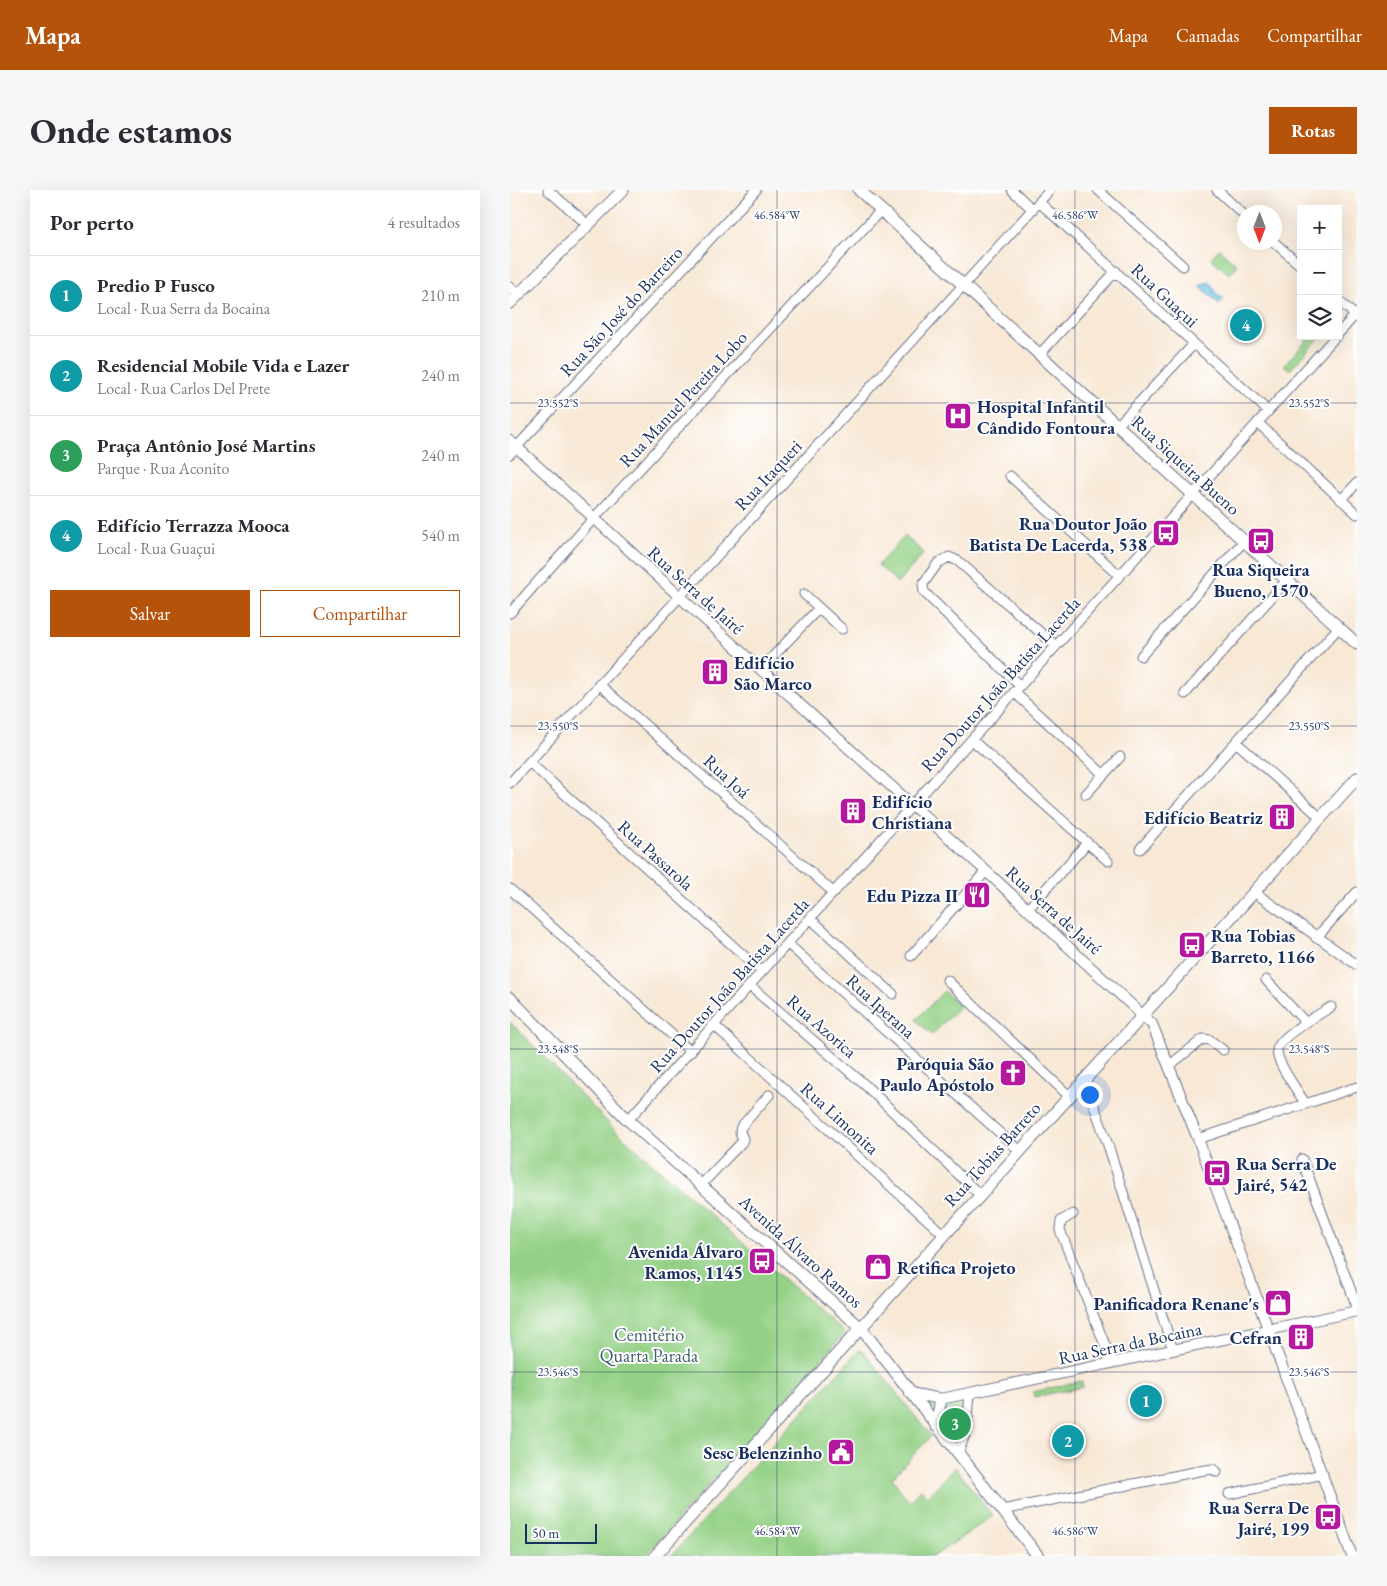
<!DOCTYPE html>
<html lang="pt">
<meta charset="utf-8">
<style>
:root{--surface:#fff;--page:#f7f7f7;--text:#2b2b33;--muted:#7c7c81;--line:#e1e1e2;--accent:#b45309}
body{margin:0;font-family:"EB Garamond",serif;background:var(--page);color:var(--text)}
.controls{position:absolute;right:15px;top:15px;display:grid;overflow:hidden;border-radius:0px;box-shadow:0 5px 20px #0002}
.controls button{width:45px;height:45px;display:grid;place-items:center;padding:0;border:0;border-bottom:1px solid var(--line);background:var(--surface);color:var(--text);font:25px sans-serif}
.compass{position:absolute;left:727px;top:15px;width:45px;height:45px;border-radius:50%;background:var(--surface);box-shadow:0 5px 20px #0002;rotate:180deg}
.scale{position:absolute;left:15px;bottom:12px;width:72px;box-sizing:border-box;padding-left:5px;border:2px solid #1b2f5e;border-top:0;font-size:14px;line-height:18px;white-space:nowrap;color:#1b2f5e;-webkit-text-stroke:4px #fff;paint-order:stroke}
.you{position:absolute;left:579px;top:904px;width:18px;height:18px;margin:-12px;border:4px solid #fff;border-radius:50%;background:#1a73e8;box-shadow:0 0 0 8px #1a73e833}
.badge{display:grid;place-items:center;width:32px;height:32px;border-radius:50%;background:var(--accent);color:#fff;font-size:16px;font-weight:700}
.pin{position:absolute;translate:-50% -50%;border:2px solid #fff;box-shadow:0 1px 5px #0006}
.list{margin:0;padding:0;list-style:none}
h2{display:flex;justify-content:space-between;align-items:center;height:65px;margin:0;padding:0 20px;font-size:21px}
h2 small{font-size:16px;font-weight:400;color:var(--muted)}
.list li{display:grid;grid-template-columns:32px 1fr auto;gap:15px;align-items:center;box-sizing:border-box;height:80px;padding:0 20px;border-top:1px solid var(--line)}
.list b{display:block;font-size:19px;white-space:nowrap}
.list p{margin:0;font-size:16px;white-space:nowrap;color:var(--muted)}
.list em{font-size:16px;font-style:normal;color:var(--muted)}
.actions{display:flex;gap:10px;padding:15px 20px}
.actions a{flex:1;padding:11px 0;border:1px solid var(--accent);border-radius:0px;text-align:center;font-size:18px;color:var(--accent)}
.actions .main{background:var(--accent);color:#fff}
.icon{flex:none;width:28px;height:28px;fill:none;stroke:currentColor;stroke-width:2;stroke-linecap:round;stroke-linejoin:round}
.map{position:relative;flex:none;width:847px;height:1366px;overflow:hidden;border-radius:0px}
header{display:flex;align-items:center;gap:30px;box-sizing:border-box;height:70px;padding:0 25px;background:var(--accent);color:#fff}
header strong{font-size:24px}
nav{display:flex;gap:28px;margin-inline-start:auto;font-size:18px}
.intro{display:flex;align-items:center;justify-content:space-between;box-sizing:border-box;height:120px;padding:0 30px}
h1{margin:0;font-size:35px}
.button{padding:12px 22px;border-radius:0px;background:var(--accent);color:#fff;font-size:18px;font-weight:700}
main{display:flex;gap:30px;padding:0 30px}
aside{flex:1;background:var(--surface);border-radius:0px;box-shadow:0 5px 20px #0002}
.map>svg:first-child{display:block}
.green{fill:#94d186;stroke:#588072}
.water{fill:#60bcde;stroke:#3e769e}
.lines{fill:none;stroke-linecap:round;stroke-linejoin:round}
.minor-casing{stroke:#687088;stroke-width:11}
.tertiary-casing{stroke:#687088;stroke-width:12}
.secondary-casing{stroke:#687088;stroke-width:13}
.minor{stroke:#fff;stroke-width:9}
.tertiary{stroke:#fff;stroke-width:10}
.secondary{stroke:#fff;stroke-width:11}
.ticks{fill:none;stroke:#1b2f5e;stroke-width:1;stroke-opacity:0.45}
.labels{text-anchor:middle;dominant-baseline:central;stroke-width:4;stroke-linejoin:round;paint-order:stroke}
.street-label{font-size:18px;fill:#1b2f5e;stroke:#fff}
.poi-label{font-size:18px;font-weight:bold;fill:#1b2f5e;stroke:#fff;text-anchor:end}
.park-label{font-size:18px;fill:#3f606a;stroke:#fff}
.ticks-label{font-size:12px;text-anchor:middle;fill:#1b2f5e;stroke:#fff;stroke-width:4;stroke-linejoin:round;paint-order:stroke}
</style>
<header>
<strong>Mapa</strong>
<nav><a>Mapa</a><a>Camadas</a><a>Compartilhar</a></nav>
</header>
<div class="intro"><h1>Onde estamos</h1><a class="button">Rotas</a></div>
<main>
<aside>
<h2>Por perto<small>4 resultados</small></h2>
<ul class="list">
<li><span class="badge" style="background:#0f9aa8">1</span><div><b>Predio P Fusco</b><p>Local · Rua Serra da Bocaina</p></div><em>210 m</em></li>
<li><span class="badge" style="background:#0f9aa8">2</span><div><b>Residencial Mobile Vida e Lazer</b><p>Local · Rua Carlos Del Prete</p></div><em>240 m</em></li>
<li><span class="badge" style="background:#2e9e5b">3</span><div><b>Praça Antônio José Martins</b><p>Parque · Rua Aconito</p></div><em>240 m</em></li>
<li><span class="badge" style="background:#0f9aa8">4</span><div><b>Edifício Terrazza Mooca</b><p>Local · Rua Guaçui</p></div><em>540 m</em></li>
</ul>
<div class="actions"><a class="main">Salvar</a><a>Compartilhar</a></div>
</aside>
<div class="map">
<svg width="847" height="1366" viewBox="0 0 847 1366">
<rect width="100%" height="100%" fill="#fff"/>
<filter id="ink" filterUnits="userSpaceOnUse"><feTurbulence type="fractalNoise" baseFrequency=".02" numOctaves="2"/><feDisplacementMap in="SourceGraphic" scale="10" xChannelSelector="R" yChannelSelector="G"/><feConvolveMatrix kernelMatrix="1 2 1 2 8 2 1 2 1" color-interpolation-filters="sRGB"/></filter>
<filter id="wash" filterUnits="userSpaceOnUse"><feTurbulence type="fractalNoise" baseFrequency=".0096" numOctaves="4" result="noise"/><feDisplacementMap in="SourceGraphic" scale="20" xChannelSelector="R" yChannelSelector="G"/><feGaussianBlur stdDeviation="1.12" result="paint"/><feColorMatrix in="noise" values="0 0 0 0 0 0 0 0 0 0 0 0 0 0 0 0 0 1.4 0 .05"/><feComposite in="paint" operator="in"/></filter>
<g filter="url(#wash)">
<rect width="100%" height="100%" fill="#f8e8d5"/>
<path class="green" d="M709 59 727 75 719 84 701 68Z
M801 146 809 148 780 180 774 175Z
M395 346 414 363 388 393 368 375Z
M434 801 450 816 422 845 406 830Z
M0 832 108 943 335 1143 135 1366H0Z
M349 1160 354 1162 421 1246 382 1288 399 1312 411 1299 418 1306 445 1277 483 1326 424 1366H161Z
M572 1191 573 1197 524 1207 523 1202Z
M458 1204 459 1227 447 1261 411 1215Z"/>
<path class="water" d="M700 92 708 105 714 109 709 114 690 96 694 93Z"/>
</g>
<g filter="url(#ink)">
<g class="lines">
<g class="minor-casing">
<path id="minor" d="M38 0 78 35
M502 0 522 19
M588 0 673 76
M707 0 734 25
M529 12 758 221
M764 52 791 76
M0 97 8 105
M828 110 847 127
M828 144 847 123
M529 165 606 81
M748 233 847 324
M607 236 684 154
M0 264 246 0
M500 286 610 386
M831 310 847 293
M294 404 332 439
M0 423 84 328 371 20
M631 466 734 351
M251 479 309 418
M89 494 324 703
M510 496 414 402 413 394 428 373 439 367 448 371 546 456
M504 502 594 585
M675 504 777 390
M462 550 598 671
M726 552 811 628
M19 572 252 782
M0 593 540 0
M576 604 610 567
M630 659 829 437
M553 680 577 653
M0 699 181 862
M744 702 847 775
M518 719 550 683
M301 729 383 804
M806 748 847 702
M278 754 510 961
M401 766 476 681
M437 790 559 906
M756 790 796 833
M240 796 355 895 470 1005
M205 836 433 1044
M660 875 693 849 700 850 713 860
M575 890 599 958 663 1160
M795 913C788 901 767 874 767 861 766 848 810 824 821 817
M118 930 826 146
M688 949 847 897
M792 969 847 1117
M191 995 232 952 233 949 230 942 231 937 259 905
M563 1024 551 1031 550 1040 602 1173
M448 1264 457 1239 460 1203
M719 1304 813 1284
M492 1320 689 1281 703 1279 707 1282"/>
</g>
<g class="tertiary-casing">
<path id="tertiary" d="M0 251 181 417 476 681 642 834 688 949 842 1366
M400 1203 431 1209 847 1121"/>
</g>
<g class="secondary-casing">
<path id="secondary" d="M349 0 847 454
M0 113 113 0
M0 808 118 930 351 1138 528 1366
M426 1236 431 1209
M145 1366 847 588"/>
</g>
<use href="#minor" class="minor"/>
<use href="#tertiary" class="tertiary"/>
<use href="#secondary" class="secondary"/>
</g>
</g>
<path class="ticks" d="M267 0V1366M565 0V1366M0 213H847M0 536H847M0 859H847M0 1182H847"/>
<defs>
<g id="hospital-square" transform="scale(1.4375)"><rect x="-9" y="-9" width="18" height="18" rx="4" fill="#b5179e" stroke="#fff"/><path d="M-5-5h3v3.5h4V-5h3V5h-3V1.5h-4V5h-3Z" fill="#fff"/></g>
<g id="bus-square" transform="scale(1.4375)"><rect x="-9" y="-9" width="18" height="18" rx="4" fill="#b5179e" stroke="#fff"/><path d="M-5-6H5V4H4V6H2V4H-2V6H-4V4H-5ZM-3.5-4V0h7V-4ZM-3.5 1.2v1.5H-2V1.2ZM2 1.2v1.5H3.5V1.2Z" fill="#fff"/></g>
<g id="building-square" transform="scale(1.4375)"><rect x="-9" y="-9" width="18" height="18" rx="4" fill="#b5179e" stroke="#fff"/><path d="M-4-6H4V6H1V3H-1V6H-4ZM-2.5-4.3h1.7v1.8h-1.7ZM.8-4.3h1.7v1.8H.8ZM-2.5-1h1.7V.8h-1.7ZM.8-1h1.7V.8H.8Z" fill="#fff"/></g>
<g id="restaurant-square" transform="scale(1.4375)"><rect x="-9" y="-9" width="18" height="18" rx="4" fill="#b5179e" stroke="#fff"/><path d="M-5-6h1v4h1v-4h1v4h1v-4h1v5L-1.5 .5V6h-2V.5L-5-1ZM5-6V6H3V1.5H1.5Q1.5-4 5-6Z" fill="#fff"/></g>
<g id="church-square" transform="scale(1.4375)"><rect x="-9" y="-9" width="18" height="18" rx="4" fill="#b5179e" stroke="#fff"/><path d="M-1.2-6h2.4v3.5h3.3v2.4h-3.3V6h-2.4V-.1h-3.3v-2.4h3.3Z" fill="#fff"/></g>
<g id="shop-square" transform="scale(1.4375)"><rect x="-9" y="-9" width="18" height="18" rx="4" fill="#b5179e" stroke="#fff"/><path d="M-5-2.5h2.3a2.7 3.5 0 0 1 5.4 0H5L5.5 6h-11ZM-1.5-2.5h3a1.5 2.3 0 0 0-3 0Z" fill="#fff"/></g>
<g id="civic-square" transform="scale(1.4375)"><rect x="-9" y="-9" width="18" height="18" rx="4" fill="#b5179e" stroke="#fff"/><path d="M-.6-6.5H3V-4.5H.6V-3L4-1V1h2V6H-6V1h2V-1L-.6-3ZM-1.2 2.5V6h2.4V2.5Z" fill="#fff"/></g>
</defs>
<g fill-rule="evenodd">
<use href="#hospital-square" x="448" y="226"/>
<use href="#bus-square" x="656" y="343"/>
<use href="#bus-square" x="751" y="351"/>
<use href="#building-square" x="205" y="482"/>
<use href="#building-square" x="343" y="621"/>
<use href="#building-square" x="772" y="627"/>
<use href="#restaurant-square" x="467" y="705"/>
<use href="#bus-square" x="682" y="755"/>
<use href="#church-square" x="503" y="883"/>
<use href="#bus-square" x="707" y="983"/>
<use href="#bus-square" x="252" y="1071"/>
<use href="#shop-square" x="368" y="1077"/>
<use href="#shop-square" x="768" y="1113"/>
<use href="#building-square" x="791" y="1147"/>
<use href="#civic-square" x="331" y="1262"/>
<use href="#bus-square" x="818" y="1327"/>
</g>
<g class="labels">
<g class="street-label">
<text transform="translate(655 105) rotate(43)">Rua Guaçui</text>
<text transform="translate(111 121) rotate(-47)">Rua São José do Barreiro</text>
<text transform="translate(173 209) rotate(-47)">Rua Manuel Pereira Lobo</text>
<text transform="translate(676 275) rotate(42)">Rua Siqueira Bueno</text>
<text transform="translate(258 285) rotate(-47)">Rua Itaqueri</text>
<text transform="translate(186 400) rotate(42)">Rua Serra de Jairé</text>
<text transform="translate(490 494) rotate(-48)">Rua Doutor João Batista Lacerda</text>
<text transform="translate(217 586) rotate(42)">Rua Joá</text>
<text transform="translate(146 665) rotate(42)">Rua Passarola</text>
<text transform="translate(544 720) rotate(42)">Rua Serra de Jairé</text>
<text transform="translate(219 795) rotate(-48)">Rua Doutor João Batista Lacerda</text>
<text transform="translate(371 816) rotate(42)">Rua Iperana</text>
<text transform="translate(312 836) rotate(41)">Rua Azorica</text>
<text transform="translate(330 928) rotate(42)">Rua Limonita</text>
<text transform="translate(482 964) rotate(-48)">Rua Tobias Barreto</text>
<text transform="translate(291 1061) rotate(42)">Avenida Álvaro Ramos</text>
<text transform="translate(620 1153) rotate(-12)">Rua Serra da Bocaina</text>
</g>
<g class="poi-label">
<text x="467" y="216" text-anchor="start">Hospital Infantil<tspan x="467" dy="21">Cândido Fontoura</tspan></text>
<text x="637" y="333">Rua Doutor João<tspan x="637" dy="21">Batista De Lacerda, 538</tspan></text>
<text x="751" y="379" text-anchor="middle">Rua Siqueira<tspan x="751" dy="21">Bueno, 1570</tspan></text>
<text x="224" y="472" text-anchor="start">Edifício<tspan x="224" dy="21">São Marco</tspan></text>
<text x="362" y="611" text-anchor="start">Edifício<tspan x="362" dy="21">Christiana</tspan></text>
<text x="753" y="627">Edifício Beatriz</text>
<text x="448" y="705">Edu Pizza II</text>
<text x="701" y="745" text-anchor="start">Rua Tobias<tspan x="701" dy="21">Barreto, 1166</tspan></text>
<text x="484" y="873">Paróquia São<tspan x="484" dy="21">Paulo Apóstolo</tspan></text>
<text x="726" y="973" text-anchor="start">Rua Serra De<tspan x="726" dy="21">Jairé, 542</tspan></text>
<text x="233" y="1061">Avenida Álvaro<tspan x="233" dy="21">Ramos, 1145</tspan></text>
<text x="387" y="1077" text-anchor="start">Retifica Projeto</text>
<text x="749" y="1113">Panificadora Renane's</text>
<text x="772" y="1147">Cefran</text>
<text x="312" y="1262">Sesc Belenzinho</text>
<text x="799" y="1317">Rua Serra De<tspan x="799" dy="21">Jairé, 199</tspan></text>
</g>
<g class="park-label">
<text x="139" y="1144">Cemitério<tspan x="139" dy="21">Quarta Parada</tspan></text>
</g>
</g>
<g class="ticks-label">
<text x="267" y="29">46.584°W</text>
<text x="565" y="29">46.586°W</text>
<text x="799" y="217">23.552°S</text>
<text x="48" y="217">23.552°S</text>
<text x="799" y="540">23.550°S</text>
<text x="48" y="540">23.550°S</text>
<text x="799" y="863">23.548°S</text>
<text x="48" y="863">23.548°S</text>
<text x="799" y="1186">23.546°S</text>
<text x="48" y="1186">23.546°S</text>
<text x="267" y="1345">46.584°W</text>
<text x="565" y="1345">46.586°W</text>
</g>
</svg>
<div class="controls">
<button>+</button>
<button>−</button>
<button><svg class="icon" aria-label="layers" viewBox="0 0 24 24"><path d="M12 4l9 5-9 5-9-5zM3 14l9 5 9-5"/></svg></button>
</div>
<svg class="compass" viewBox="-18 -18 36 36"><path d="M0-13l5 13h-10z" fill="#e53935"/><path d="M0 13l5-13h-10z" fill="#7c7c81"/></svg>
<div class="scale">50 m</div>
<div class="you"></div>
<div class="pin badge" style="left:636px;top:1211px;background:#0f9aa8">1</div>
<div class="pin badge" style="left:558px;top:1251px;background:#0f9aa8">2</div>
<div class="pin badge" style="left:445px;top:1234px;background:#2e9e5b">3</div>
<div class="pin badge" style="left:736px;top:135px;background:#0f9aa8">4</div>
</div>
</main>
